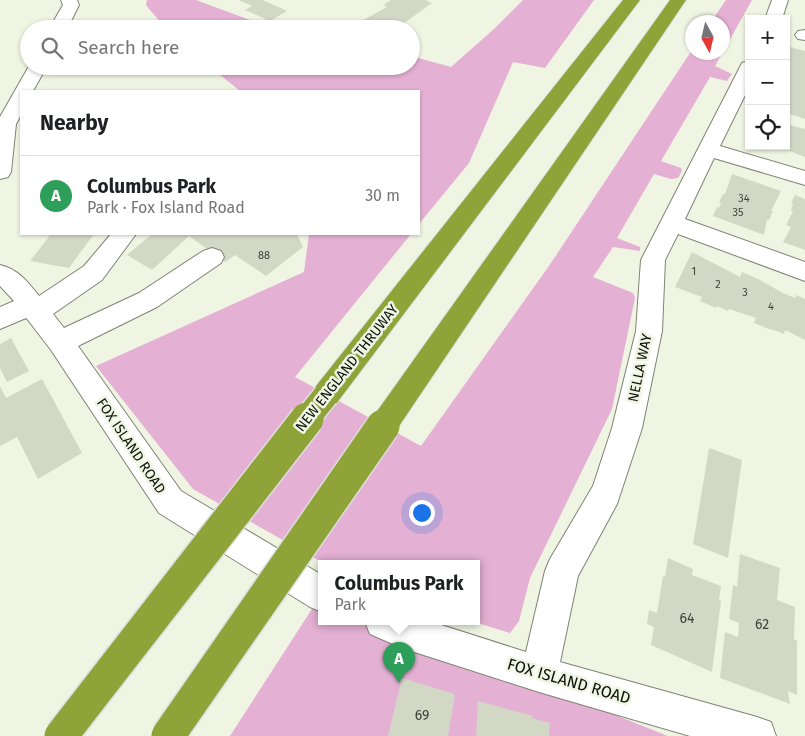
<!DOCTYPE html>
<meta charset="utf-8">
<style>
:root{--surface:#fff;--page:#f6f6f6;--text:#202124;--muted:#757577;--line:#e0e0e0;--accent:#1a73e8}
body{margin:0;font-family:"Fira Sans",sans-serif;background:var(--page);color:var(--text)}
.controls{position:absolute;right:15px;top:15px;display:grid;overflow:hidden;border-radius:0px;box-shadow:0 1px 4px #0004}
.controls button{width:45px;height:45px;display:grid;place-items:center;padding:0;border:0;border-bottom:1px solid var(--line);background:var(--surface);color:var(--text);font:25px sans-serif}
.compass{position:absolute;left:685px;top:15px;width:45px;height:45px;border-radius:50%;background:var(--surface);box-shadow:0 1px 4px #0004;rotate:172deg}
.you{position:absolute;left:421px;top:512px;width:18px;height:18px;margin:-12px;border:4px solid #fff;border-radius:50%;background:#1a73e8;box-shadow:0 0 0 8px #1a73e833}
.badge{display:grid;place-items:center;width:32px;height:32px;border-radius:50%;background:var(--accent);color:#fff;font-size:16px;font-weight:700}
.pin{position:absolute;translate:-50% -41px;filter:drop-shadow(0 1px 2px #0008)}
.pin::after{content:'';position:absolute;top:26px;width:18px;height:15px;background:inherit;clip-path:polygon(0 0,100% 0,50% 100%)}
.popup{position:absolute;left:318px;top:560px;width:162px;height:65px;box-sizing:border-box;display:grid;place-content:center;border-radius:0px;background:var(--surface);filter:drop-shadow(0 1px 4px #0005);font-size:16px;white-space:nowrap;color:var(--muted)}
.popup b{font-size:19px;color:var(--text)}
.popup::after{content:'';position:absolute;left:50%;top:100%;margin-left:-10px;border:10px solid transparent;border-top-color:var(--surface)}
.list{margin:0;padding:0;list-style:none}
h2{display:flex;justify-content:space-between;align-items:center;height:65px;margin:0;padding:0 20px;font-size:21px}
h2 small{font-size:16px;font-weight:400;color:var(--muted)}
.list li{display:grid;grid-template-columns:32px 1fr auto;gap:15px;align-items:center;box-sizing:border-box;height:80px;padding:0 20px;border-top:1px solid var(--line)}
.list b{display:block;font-size:19px;white-space:nowrap}
.list p{margin:0;font-size:16px;white-space:nowrap;color:var(--muted)}
.list em{font-size:16px;font-style:normal;color:var(--muted)}
.icon{flex:none;width:28px;height:28px;fill:none;stroke:currentColor;stroke-width:2;stroke-linecap:round;stroke-linejoin:round}
.map{position:relative;flex:none;width:805px;height:736px;overflow:hidden}
.search{position:absolute;background:var(--surface);box-shadow:0 1px 4px #0004;left:20px;top:20px;width:400px;height:55px;display:flex;align-items:center;gap:12px;box-sizing:border-box;padding:0 18px;border-radius:28px;color:var(--muted);font-size:19px}
.panel{position:absolute;background:var(--surface);box-shadow:0 1px 4px #0004;left:20px;top:90px;width:400px;height:145px;border-radius:0px}
.map>svg:first-child{display:block}
.green{fill:#e4b0d3}
.building{fill:#d3d8c6}
.lines{fill:none;stroke-linecap:round;stroke-linejoin:round}
.minor-casing{stroke:#7f8373;stroke-width:2}
.highway-casing{stroke:#ddd;stroke-width:2}
.minor{fill:#fff;fill-rule:evenodd}
.highway{fill:#8fa338;fill-rule:evenodd}
.highway-bridge-far1-casing{stroke:#ddd;stroke-width:28;stroke-linecap:butt}
.highway-bridge-casing{stroke:#ddd;stroke-width:36;stroke-linecap:butt}
.highway-bridge-far1{stroke:#8fa338;stroke-width:25}
.highway-bridge{stroke:#8fa338;stroke-width:33}
.labels{text-anchor:middle;dominant-baseline:central;stroke-width:5;stroke-linejoin:round;paint-order:stroke}
.number-label{font-size:11px;fill:#3f4138}
.street-label{font-size:14px;fill:#0e0f09;stroke:#f0f5e3}
.near-number-label{font-size:14px;fill:#3f4138}
.near-street-label{font-size:16px;fill:#0e0f09;stroke:#f0f5e3}
</style>
<div class="map">
<svg width="805" height="736" viewBox="0 0 805 736">
<rect width="100%" height="100%" fill="#f0f5e3"/>
<path class="green" d="M147 0H196L274 29H166L146 5Z
M523 0H594L545 68 513 62 469 163 419 224V91H240L209 66H411V56L451 67 494 29Z
M726 0H752L715 66 732 74 727 81 710 77 661 161 681 168 682 171 678 178 671 179 654 174 617 238 640 247V251L613 247 593 277 633 293 635 298 612 409 530 578 519 621 510 633 474 622H476V564H325L193 489 96 366 304 272 309 234H411L295 377 421 446 551 263 692 50V52H722V22H711Z
M321 595 322 622H382L668 736H230Z"/>
<path class="building" d="M239 0H263L287 11 270 21 245 10 252 6Z
M391 0H425L432 3 396 29H373L360 22 387 7 383 5Z
M786 46 805 51V119L786 113Z
M786 124 805 129V157L779 147 786 146Z
M732 174 781 191 771 211H773L769 220H767L764 235 713 216 717 207 719 208 721 203 719 202 723 194H725Z
M795 195 805 199V250L783 242 791 227 786 225 793 211H791L793 204 791 203Z
M51 234H94L69 268 30 261Z
M152 234H297L303 247 266 276 235 255 225 262 189 236 152 270 127 255Z
M692 252 740 277 742 272 758 279 783 293 795 298 796 295 805 299V340L785 330 784 334 771 329V330L754 323 756 318 729 309 728 311 717 306 716 308 700 301 702 297 675 287Z
M11 338 29 371 7 382 0 368V344Z
M42 379 82 453 38 479 17 437 0 446V386L6 398Z
M709 448 742 460 728 558 693 544Z
M740 554 780 568 777 600 795 607 794 639 797 641V695L788 691 790 704 720 678 725 632 738 637 739 623 729 619 733 585 737 587Z
M668 558 693 569 692 575 721 586 719 600 721 601 712 672 651 645 654 627 647 624 649 610 657 613 663 576 665 577Z
M402 678 455 694 448 736H388Z
M478 701 533 716 532 718 550 723 549 736H476Z"/>
<g class="lines">
<g class="minor-casing">
<path id="minor" d="M61 0H77L79 5 67 29H49L63 5Z
M772 0H788L782 19H765Z
M805 30V40L798 39 795 35 798 31Z
M749 61V87L720 146 805 171V185L714 158 685 219 805 262V281L678 234 665 260 662 331 642 428 617 504 578 576 560 662 757 717 771 722 776 736H690L539 692 402 648 370 634 365 622H432L526 652 545 571 550 559 593 486 612 428 636 331 641 260 740 67 742 63Z
M29 66H47L33 91H21V115L16 124 11 172 8 177 0 179V117Z
M111 234H136L102 280 53 314 64 328 139 293 203 251 212 248 221 251 224 257 221 263 157 307 78 346 181 491 322 575V612L310 607 159 513 51 350 28 320 26 318 0 329V307L14 301 0 286V265C18 269 28 282 39 296L84 266Z"/>
</g>
<g class="highway-casing">
<path id="highway" d="M623 0H640L336 404 326 407 316 404 312 395 316 386Z
M670 0H686L393 435 383 439 373 435 368 426 373 417Z"/>
</g>
<use href="#minor" class="minor"/>
<use href="#highway" class="highway"/>
<g class="highway-bridge-far1-casing">
<path id="highway-bridge-far1" d="M306 420 326 395"/>
</g>
<g class="highway-bridge-casing">
<path id="highway-bridge" d="M61 736 307 419
M168 736 383 426"/>
</g>
<use href="#highway-bridge-far1" class="highway-bridge-far1"/>
<use href="#highway-bridge" class="highway-bridge"/>
</g>
<g class="labels">
<g class="number-label">
<text x="744" y="198">34</text>
<text x="738" y="212">35</text>
<text x="264" y="255">88</text>
<text x="694" y="271">1</text>
<text x="718" y="284">2</text>
<text x="745" y="292">3</text>
<text x="771" y="306">4</text>
</g>
<g class="street-label">
<text transform="translate(347 368) rotate(-52)">NEW ENGLAND THRUWAY</text>
<text transform="translate(640 368) rotate(-78)">NELLA WAY</text>
<text transform="translate(131 446) rotate(56)">FOX ISLAND ROAD</text>
</g>
<g class="near-number-label">
<text x="687" y="618">64</text>
<text x="762" y="624">62</text>
<text x="422" y="715">69</text>
</g>
<g class="near-street-label">
<text transform="translate(569 681) rotate(16)">FOX ISLAND ROAD</text>
</g>
</g>
</svg>
<div class="controls">
<button>+</button>
<button>−</button>
<button><svg class="icon" aria-label="locate" viewBox="0 0 24 24"><circle cx="12" cy="12" r="6"/><path d="M12 2v4M12 18v4M2 12h4M18 12h4"/></svg></button>
</div>
<svg class="compass" viewBox="-18 -18 36 36"><path d="M0-13l5 13h-10z" fill="#e53935"/><path d="M0 13l5-13h-10z" fill="#757577"/></svg>
<div class="you"></div>
<div class="pin badge" style="left:399px;top:683px;background:#2e9e5b">A</div>
<div class="popup"><b>Columbus Park</b>Park</div>
<div class="search"><svg class="icon" aria-label="search" viewBox="0 0 24 24"><circle cx="10" cy="10" r="6"/><path d="M15 15l6 6"/></svg>Search here</div>
<section class="panel">
<h2>Nearby<small></small></h2>
<ul class="list">
<li><span class="badge" style="background:#2e9e5b">A</span><div><b>Columbus Park</b><p>Park · Fox Island Road</p></div><em>30 m</em></li>
</ul>
</section>
</div>
